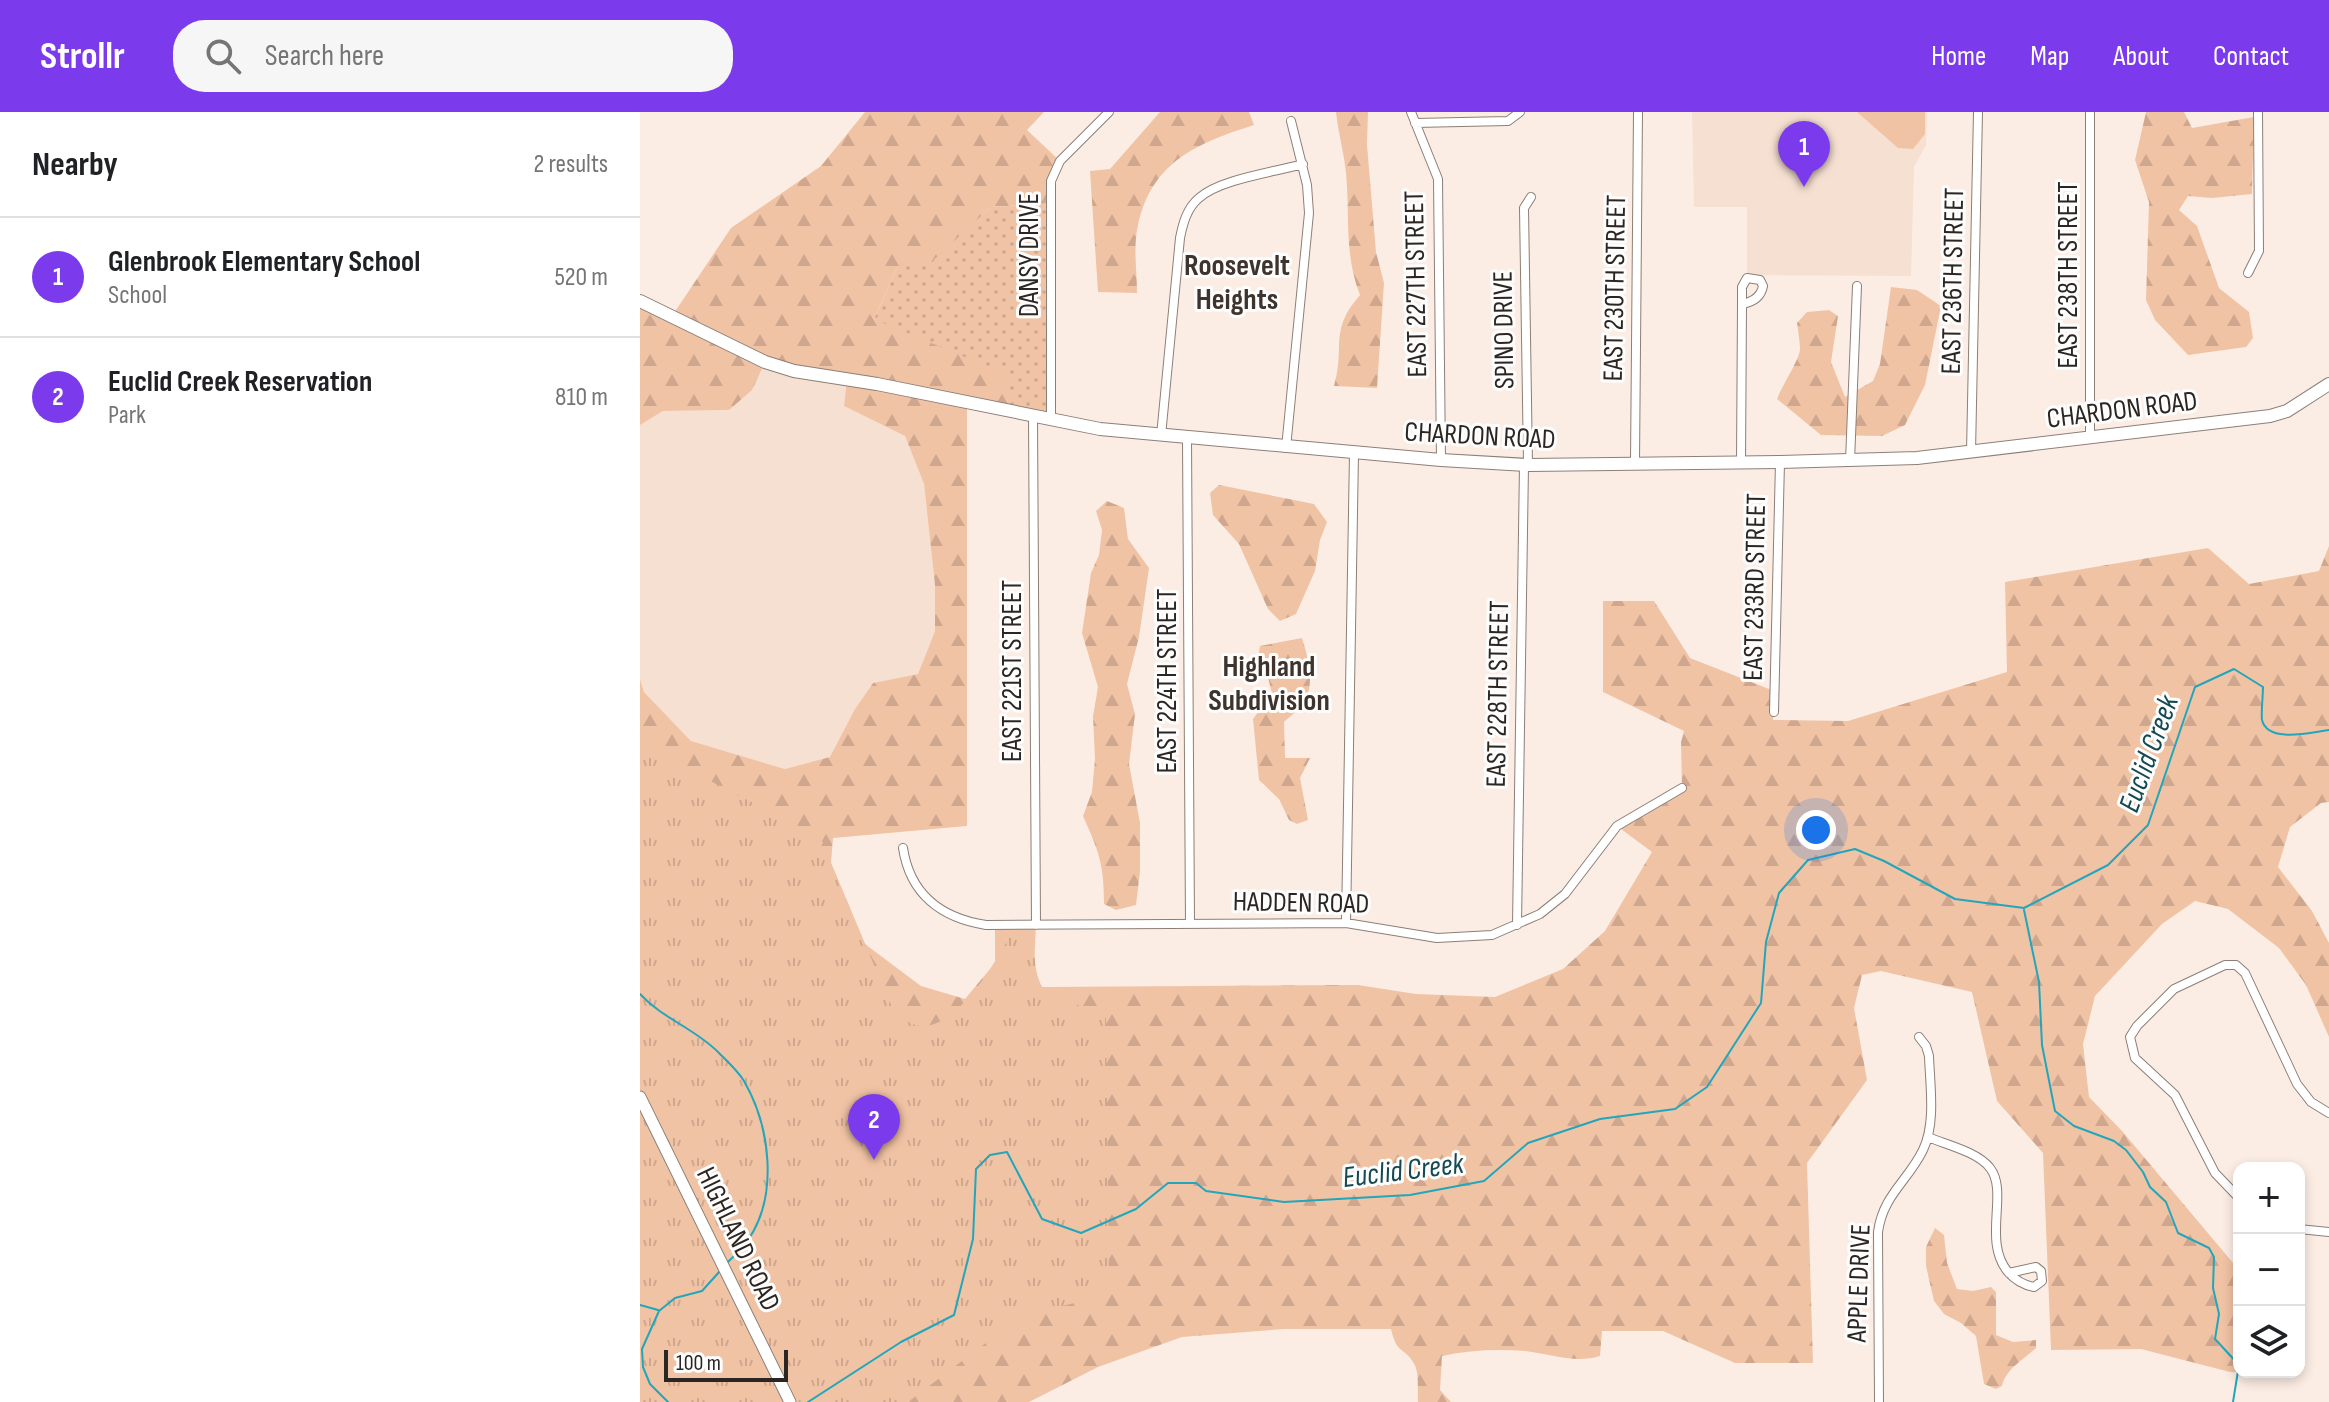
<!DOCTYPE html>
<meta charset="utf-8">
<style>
:root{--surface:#fff;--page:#f6f6f6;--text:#202124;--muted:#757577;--line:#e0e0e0;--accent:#7c3aed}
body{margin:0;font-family:"Sofia Sans Condensed",sans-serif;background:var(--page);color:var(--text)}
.controls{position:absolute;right:24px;bottom:24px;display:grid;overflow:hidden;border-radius:16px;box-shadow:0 4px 12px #0003}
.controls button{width:72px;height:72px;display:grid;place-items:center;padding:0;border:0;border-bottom:2px solid var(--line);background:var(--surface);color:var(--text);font:40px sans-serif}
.scale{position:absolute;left:24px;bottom:20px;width:124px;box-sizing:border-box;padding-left:8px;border:4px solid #2b2622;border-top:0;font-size:22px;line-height:28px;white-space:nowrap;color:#2b2622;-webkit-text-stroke:6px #fdfdfd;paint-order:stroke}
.you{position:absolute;left:1176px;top:718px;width:28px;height:28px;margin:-20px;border:6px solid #fff;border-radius:50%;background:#1a73e8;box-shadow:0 0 0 12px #1a73e833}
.badge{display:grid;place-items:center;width:52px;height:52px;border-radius:50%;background:var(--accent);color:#fff;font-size:26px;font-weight:700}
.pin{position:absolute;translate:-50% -66px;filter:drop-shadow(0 2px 4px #0008)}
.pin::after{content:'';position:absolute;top:42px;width:28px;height:24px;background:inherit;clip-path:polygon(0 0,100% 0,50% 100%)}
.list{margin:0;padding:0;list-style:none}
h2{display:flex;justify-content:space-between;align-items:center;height:104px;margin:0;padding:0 32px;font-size:34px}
h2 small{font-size:26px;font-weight:400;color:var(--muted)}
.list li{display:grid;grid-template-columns:52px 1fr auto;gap:24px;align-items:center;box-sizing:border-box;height:120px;padding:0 32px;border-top:2px solid var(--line)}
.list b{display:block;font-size:30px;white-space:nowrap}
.list p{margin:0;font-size:26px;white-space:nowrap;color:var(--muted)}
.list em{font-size:26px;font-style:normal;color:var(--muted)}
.icon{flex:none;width:44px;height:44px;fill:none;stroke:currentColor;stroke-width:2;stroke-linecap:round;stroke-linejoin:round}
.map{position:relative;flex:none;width:1689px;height:1290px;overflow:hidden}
header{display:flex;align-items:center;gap:48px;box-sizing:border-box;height:112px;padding:0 40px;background:var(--accent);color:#fff}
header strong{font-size:38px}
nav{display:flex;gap:44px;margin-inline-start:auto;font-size:28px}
.search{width:560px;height:72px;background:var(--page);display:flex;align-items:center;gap:20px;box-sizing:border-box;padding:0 28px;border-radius:32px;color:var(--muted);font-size:30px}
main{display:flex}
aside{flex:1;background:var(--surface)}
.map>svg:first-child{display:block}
.built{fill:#f6e0d2}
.grass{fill:url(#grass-dots)}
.forest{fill:url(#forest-firs)}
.park{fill:url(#park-tufts)}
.pitch{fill:#f1c3a5}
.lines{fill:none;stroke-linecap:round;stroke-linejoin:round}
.stream{stroke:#21a6bc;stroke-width:2}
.street-casing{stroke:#8c7f77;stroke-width:10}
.secondary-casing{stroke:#8c7f77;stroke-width:13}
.primary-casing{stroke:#8c7f77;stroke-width:14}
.street{stroke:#fff;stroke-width:8}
.secondary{stroke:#fff;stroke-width:11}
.primary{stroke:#fff;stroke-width:12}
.labels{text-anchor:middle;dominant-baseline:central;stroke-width:6;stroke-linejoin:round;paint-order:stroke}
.street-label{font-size:28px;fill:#2b2622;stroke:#fdfdfd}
.neighbourhood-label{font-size:30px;font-weight:bold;fill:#3f342d;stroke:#fdfdfd}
.water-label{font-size:30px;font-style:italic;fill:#144952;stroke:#fdfdfd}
</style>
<header>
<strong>Strollr</strong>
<div class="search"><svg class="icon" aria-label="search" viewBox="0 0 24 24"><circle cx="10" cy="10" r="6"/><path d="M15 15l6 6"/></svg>Search here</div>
<nav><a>Home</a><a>Map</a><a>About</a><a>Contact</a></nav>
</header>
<main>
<aside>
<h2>Nearby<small>2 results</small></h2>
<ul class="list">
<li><span class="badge">1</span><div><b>Glenbrook Elementary School</b><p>School</p></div><em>520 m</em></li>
<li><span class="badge">2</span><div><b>Euclid Creek Reservation</b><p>Park</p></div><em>810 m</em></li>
</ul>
</aside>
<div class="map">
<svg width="1689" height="1290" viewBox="0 0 1689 1290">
<defs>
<pattern id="grass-dots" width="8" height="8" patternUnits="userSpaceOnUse" patternTransform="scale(2)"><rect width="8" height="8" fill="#f1c3a5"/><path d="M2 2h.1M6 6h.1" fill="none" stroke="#cfa78e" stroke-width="1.8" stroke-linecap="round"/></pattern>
<pattern id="forest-firs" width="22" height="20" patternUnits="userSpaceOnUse" patternTransform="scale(2)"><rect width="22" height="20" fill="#f1c3a5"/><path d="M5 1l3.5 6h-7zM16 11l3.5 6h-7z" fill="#cfa78e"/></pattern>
<pattern id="park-tufts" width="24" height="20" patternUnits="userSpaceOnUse" patternTransform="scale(2)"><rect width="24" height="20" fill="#f1c3a5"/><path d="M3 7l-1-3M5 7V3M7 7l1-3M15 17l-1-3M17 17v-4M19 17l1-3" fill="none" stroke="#cfa78e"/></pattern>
</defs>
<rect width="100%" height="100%" fill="#fcede4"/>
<path class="built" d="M1052 0H1287L1286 33 1274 55 1271 164 1107 163V95H1054Z
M125 250 207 267 204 294 265 324 284 372 295 473V519L278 562 233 571 215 597 190 646 145 657 51 629 4 580 0 567V313L23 299 89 298Z"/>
<path class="grass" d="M411 91V308L366 299 234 207 258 154 287 153 351 95Z"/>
<path class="forest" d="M225 0H404L387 18 420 49 415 58 411 91 351 95 287 154H258L234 207 370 264 366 299 327 292V714L193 726 191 751 225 832 281 874 325 887 355 851V813H396L394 853 401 875 718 873 776 882 855 885 923 857 965 819 1012 740 977 714 1042 676 1041 630 1044 619 963 580V489H1014L1050 546 1134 579 1133 608 1208 609 1367 560 1365 470 1568 436 1609 472 1679 459 1689 434V690L1681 691 1650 715 1638 755 1672 799 1689 831V925L1666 873 1639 836 1588 797 1555 789 1522 812 1455 884 1443 932 1449 985 1482 1019 1599 1158V1260L1650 1261 1590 1260 1501 1237 1411 1238 1403 1041 1357 989 1332 880 1241 859 1222 863 1214 896 1227 968 1167 1051 1173 1251H1095L1023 1219H962L960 1244C935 1252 911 1242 885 1239 857 1237 829 1238 802 1244L800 1278 811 1290H778C777 1278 780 1260 773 1250 763 1234 757 1243 751 1217H644L542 1225 458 1255 389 1290H0V567L4 580 51 629 145 657 190 645 215 597 233 571 278 562 295 519V473L284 372 265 324 204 294 207 267 125 250 112 278 89 298 23 299 0 313V189L32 204 91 116 181 54Z
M520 0H609L614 13C558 31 512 49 498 113 493 134 497 160 497 181L458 180 450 59 470 57Z
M696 0H728L727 33 736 140 744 171 737 276 694 274C706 233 688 220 720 183 704 143 710 103 706 61 704 41 698 20 696 0Z
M1506 0H1544L1552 16 1614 5 1612 82 1572 86 1548 84 1539 98 1557 114 1579 176 1609 200 1613 226 1606 235 1548 243 1515 208 1506 188 1509 90 1495 48Z
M1251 175 1277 178 1301 194 1285 273 1265 313 1242 324 1181 323 1137 287C1143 272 1158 250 1160 238 1160 229 1158 219 1157 211L1167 200 1189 198 1198 204 1191 250 1205 285 1233 269 1240 252Z
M579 373 674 392 687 410 680 428 675 459 656 502 640 509 628 497 599 432 573 403 570 381Z
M467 389 484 396 488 427 509 456 499 525 487 572 495 602 489 652 500 711V759L496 793 476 798 464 792C464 752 459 740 443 704L452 680 455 647 453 604 458 575 442 521 451 461 459 443 462 418 456 399Z
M662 526C668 545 676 573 663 591 659 598 650 604 644 610L645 646H670L660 666 668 708 657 712 649 708 639 687 619 668 613 607 632 581 625 554 618 546 620 534Z
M1295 1116 1304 1123 1307 1151 1317 1177 1333 1179 1351 1175 1356 1180V1223L1373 1230 1396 1228V1236C1384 1247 1365 1258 1362 1274L1356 1277 1344 1272 1336 1224 1321 1211 1304 1202 1294 1189 1286 1154V1135Z"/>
<path class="park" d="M0 633 180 725 183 731 179 738 180 745 191 751 250 891C293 959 351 858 371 822H394C394 888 405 886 466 899L469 1182 380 1205 268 1290H0Z"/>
<path class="pitch" d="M1217 0H1285V22L1273 37 1258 36Z"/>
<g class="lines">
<path class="stream" d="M1384 798 1399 870 1402 933 1415 999 1434 1014 1474 1029 1486 1038 1503 1060 1510 1075 1526 1090 1538 1121 1569 1136 1574 1145 1573 1176 1579 1202 1575 1227 1599 1253 1593 1290
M0 882C23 907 56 917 79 941 87 949 98 959 104 969 130 1014 139 1083 108 1128 102 1137 94 1144 87 1151
M0 1193 18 1198
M28 1290 10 1272 3 1255 2 1237 19 1199 35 1186 62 1179 80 1159
M168 1290 261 1230 314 1203 333 1127 336 1057 350 1043 367 1040 402 1107 441 1121 496 1097 528 1071H556L566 1079 644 1090 770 1083 844 1069 888 1031 960 1007 1035 997 1067 975 1121 891 1126 830 1139 781 1168 748 1215 737 1244 749 1315 787 1384 796 1468 753 1508 713 1555 575 1594 557 1623 575C1623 583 1621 601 1622 608 1628 632 1672 620 1689 618"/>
<g class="street-casing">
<path id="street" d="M771 0 798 67 801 348
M1450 0V326
M775 11 868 9 880 0
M1608 161 1619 139 1618 0
M393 304 396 813
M411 308V69L420 49 469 0
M521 324 540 126C543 111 547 96 559 86 580 67 635 60 663 52
M547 327 550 812
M646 336 669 101 667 73 651 9
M1331 340 1338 0
M1210 349 1217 174
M995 351 998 0
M1101 351 1102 192V175L1107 166 1120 168 1123 174C1121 185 1113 190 1102 192
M888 353 884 96 891 85
M1134 600 1140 350
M263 736C270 782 301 806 346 813L706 811 797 826 852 823 900 802 925 782 977 714 1042 676
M706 811 714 341
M877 813 884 353
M1288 1025C1307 1033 1338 1040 1350 1056 1369 1080 1342 1129 1368 1160 1375 1168 1383 1173 1394 1175L1402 1169 1401 1159 1396 1155 1369 1161
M1599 1086 1575 1061 1535 983 1495 946 1490 925 1497 914 1534 877 1585 853H1596L1605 861 1657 972 1671 990 1689 1001
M1659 1117 1689 1120
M1239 1290 1238 1120C1243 1083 1268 1069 1283 1038 1296 1011 1290 974 1289 944L1286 934 1279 925"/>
</g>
<g class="secondary-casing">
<path id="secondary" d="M0 985 150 1290"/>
</g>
<g class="primary-casing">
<path id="primary" d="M0 189 125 250 154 259 237 272 460 317 801 348 888 353 1140 350 1277 346 1630 304 1647 299 1689 272"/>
</g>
<use href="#street" class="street"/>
<use href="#secondary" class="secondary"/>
<use href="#primary" class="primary"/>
</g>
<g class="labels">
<g class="street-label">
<text transform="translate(389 143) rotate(-90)">DANSY DRIVE</text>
<text transform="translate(1428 163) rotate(-90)">EAST 238TH STREET</text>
<text transform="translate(1313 169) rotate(-89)">EAST 236TH STREET</text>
<text transform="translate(776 172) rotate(-91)">EAST 227TH STREET</text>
<text transform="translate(975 176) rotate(-89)">EAST 230TH STREET</text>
<text transform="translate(864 218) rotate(-91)">SPINO DRIVE</text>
<text transform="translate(1482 298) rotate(-7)">CHARDON ROAD</text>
<text transform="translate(840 324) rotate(3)">CHARDON ROAD</text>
<text transform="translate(1115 475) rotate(-89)">EAST 233RD STREET</text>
<text transform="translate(372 559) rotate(-90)">EAST 221ST STREET</text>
<text transform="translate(527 569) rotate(-90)">EAST 224TH STREET</text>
<text transform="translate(858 582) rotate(-89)">EAST 228TH STREET</text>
<text transform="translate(661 791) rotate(1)">HADDEN ROAD</text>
<text transform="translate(98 1127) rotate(64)">HIGHLAND ROAD</text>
<text transform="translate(1219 1171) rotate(-88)">APPLE DRIVE</text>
</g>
<g class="neighbourhood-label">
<text x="597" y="154">Roosevelt<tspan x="597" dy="34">Heights</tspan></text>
<text x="629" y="555">Highland<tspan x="629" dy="34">Subdivision</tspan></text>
</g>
<g class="water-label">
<text transform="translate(1509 642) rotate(-70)">Euclid Creek</text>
<text transform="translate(763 1059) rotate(-7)">Euclid Creek</text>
</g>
</g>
</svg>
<div class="controls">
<button>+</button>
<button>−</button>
<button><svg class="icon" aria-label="layers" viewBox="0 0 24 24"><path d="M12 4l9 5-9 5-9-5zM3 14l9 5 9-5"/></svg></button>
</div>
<div class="scale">100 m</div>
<div class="you"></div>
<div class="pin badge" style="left:1164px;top:75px">1</div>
<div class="pin badge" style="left:234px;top:1048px">2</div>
</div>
</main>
